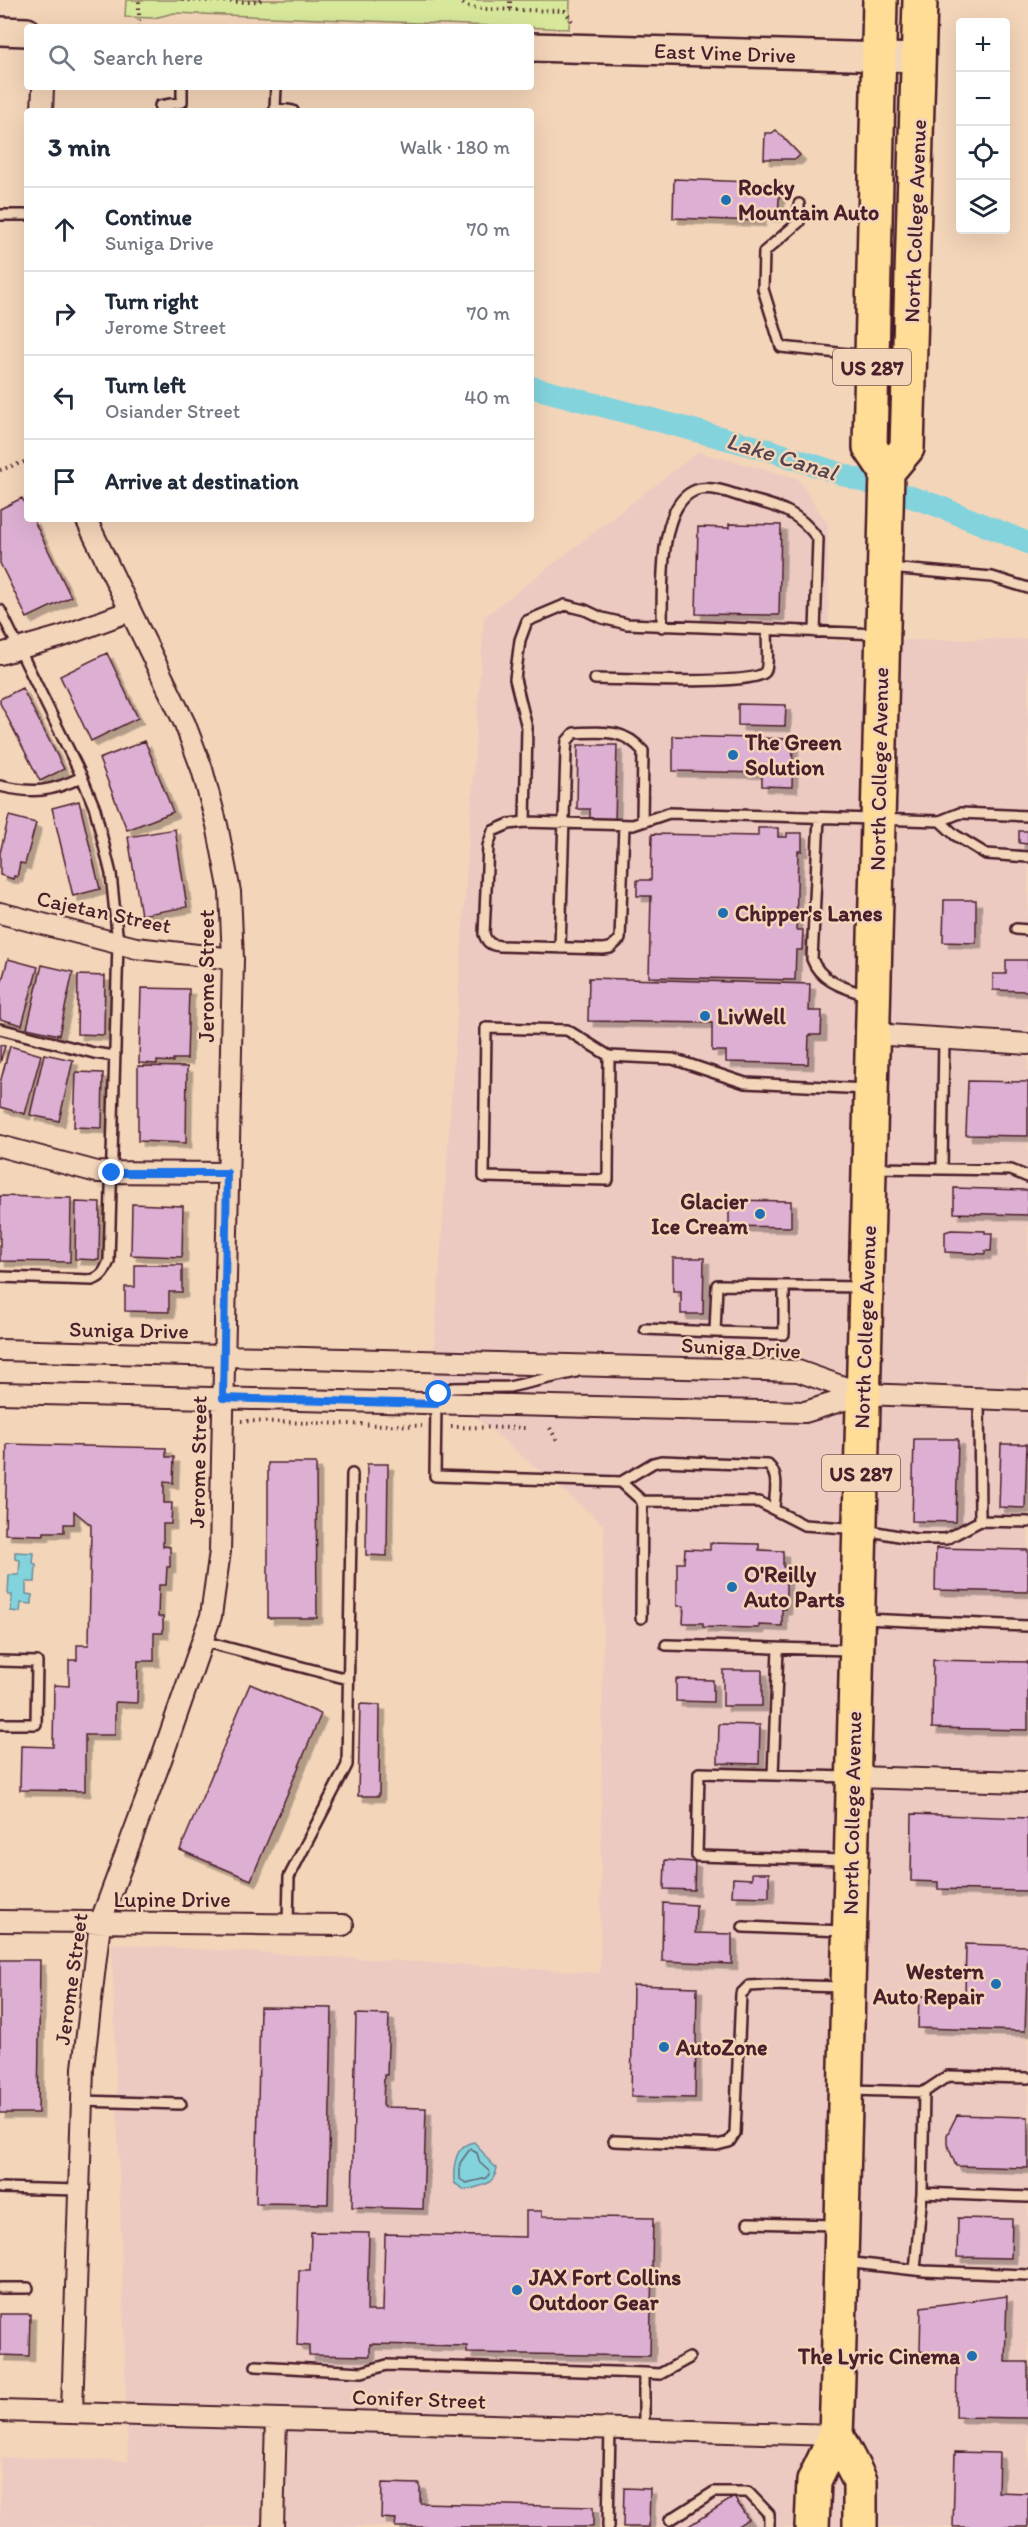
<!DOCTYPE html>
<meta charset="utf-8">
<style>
:root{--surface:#fff;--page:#f2f2f3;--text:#1f2937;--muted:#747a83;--line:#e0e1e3}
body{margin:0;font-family:Itim,sans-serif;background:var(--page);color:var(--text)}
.controls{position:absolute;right:18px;top:18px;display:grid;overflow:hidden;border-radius:6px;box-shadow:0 6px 24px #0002}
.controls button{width:54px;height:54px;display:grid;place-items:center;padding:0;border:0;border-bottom:2px solid var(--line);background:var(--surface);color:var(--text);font:30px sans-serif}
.stop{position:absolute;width:18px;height:18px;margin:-14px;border:4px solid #1a73e8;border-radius:50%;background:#fff}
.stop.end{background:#1a73e8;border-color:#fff;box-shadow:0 2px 6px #0008}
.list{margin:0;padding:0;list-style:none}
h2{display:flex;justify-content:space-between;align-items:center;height:78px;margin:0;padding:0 24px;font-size:26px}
h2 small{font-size:20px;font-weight:400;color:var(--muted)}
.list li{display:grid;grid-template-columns:39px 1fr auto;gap:18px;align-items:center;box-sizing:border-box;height:84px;padding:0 24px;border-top:2px solid var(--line)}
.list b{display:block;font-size:22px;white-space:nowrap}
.list p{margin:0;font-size:20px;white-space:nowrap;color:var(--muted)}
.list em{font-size:20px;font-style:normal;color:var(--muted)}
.icon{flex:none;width:33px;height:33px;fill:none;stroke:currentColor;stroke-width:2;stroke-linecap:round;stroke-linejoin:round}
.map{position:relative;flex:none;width:1028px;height:2527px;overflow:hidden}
.search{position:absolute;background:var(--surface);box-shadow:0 6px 24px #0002;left:24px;top:24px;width:510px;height:66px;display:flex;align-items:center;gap:15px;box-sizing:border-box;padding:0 21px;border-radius:6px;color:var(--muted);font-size:22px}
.panel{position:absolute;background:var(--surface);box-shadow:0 6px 24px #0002;left:24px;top:108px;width:510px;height:414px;border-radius:6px}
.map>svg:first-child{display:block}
.built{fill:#eccac1}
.green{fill:#d7e89b;stroke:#908463;stroke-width:1.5}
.water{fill:#83d3dd;stroke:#6c8b96;stroke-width:1.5}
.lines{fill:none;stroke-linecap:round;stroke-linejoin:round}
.shore{stroke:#616772;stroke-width:1.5}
.canal{stroke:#83d3dd;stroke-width:22}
.building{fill:#ddb0d3;stroke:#4a1f2b;stroke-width:1.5;filter:url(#shadow)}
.lane-casing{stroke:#4a1f2b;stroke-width:14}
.street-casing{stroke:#4a1f2b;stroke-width:24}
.secondary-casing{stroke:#4a1f2b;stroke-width:32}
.highway-casing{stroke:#4a1f2b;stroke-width:38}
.path{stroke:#4a1f2b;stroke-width:4;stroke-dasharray:1.5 4.5;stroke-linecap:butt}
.lane{stroke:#f3d5b9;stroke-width:9}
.street{stroke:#f3d5b9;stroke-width:20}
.secondary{stroke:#f3d5b9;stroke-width:27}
.highway{stroke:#ffdd96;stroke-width:33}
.route{stroke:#1a73e8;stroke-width:8}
.poi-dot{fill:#1f6fb2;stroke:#f3d5b9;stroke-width:2}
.labels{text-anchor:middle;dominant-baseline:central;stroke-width:5;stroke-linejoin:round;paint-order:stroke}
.shield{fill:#f3d5b9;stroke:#7d5656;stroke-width:1.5}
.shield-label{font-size:21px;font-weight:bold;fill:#4a1f2b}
.street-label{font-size:22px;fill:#4a1f2b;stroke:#f3d5b9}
.poi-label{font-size:22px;font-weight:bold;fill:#4a1f2b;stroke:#f3d5b9;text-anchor:start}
.water-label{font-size:24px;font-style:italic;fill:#55434f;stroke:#f3d5b9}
</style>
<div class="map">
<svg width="1028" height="2527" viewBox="0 0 1028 2527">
<defs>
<filter id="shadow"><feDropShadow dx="5.5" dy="5.5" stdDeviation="0" flood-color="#0004"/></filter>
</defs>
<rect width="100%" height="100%" fill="#f3d5b9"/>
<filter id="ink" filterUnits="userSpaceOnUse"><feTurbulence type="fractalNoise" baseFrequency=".0167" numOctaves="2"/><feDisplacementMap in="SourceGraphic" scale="12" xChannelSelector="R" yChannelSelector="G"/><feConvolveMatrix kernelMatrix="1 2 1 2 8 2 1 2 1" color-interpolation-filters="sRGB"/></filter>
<g filter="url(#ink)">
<path class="built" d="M698 452 797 478 828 524 829 641 1028 639V2527H0V2457L128 2461 112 1944 600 1973 604 1525 432 1380 484 617Z"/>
<path class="green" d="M126 0H570L569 29 174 13 154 18 125 17Z"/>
<path class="water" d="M15 1552 34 1553 33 1564 36 1565 35 1582H26V1594L32 1595V1604L21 1603 20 1612 11 1611 12 1595H8L9 1575H19L20 1560 15 1559Z
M474 2142C485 2152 484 2159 497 2168 494 2186 481 2186 465 2190L454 2183C453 2167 454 2145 474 2142Z"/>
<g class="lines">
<path class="shore" d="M470 2149 477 2153 480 2163 490 2172 487 2178 466 2183 460 2179V2163Z"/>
<path class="canal" d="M531 387 772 451 938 506 1028 543"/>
</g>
<path class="building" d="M776 130 800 155 796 159H764L765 133H772Z
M674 179 780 183 778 216H760V221L673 218Z
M22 498 27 507V519H33L71 597 27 618 0 563V509Z
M729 524 781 525 779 615 696 614 698 527 729 528Z
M107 653 138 718 91 741 60 676Z
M22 688 64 769 40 781 0 703V699Z
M738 704 786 705 785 726 738 725Z
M673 736 793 739 792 787 762 786V773L673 771Z
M145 741 173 812 127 830 99 759Z
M578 745H617L615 821H590V809H577Z
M79 801 100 889 73 896 52 808Z
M9 816 36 823 25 864 20 863 17 877 14 876 13 879 0 875V853Z
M758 828H778V837H787V833H802V851H798L796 930H803L802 950H796L795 980 649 977 651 896H637V880H651L652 834 758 836Z
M175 829 187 907 141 915 128 837Z
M1019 831H1028V844L1019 843Z
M944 900H976V943L943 942Z
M8 959 38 967 22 1025 0 1019V988Z
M1006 960H1028V991L993 990V974H1006Z
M42 965 73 972 59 1035 27 1028Z
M78 975 105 976 104 1035 77 1034Z
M589 978 810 984 809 1011H822L821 1035H809L808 1064 726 1062V1051H712V1023L588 1021Z
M141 988 189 989 187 1059H173V1062L157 1061V1064L139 1063Z
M0 1045 5 1046 0 1063Z
M10 1046 41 1055 25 1114 0 1107V1083Z
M44 1054 73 1060 59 1121 30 1115Z
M138 1066 187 1067 186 1143 138 1141Z
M76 1072 103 1073 102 1128 74 1127Z
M968 1081 1028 1082V1136L966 1135Z
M954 1188 1028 1190V1215L954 1213Z
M0 1196 71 1198 70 1262 0 1261Z
M729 1200 791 1201V1227L729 1226Z
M76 1202 100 1203 99 1260 75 1259Z
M132 1204 183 1206 182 1257 131 1255Z
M951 1230 985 1231V1233H992L991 1251H985V1254L945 1252V1232Z
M673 1258H704L703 1314H681V1291H673Z
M135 1265H182V1292H169V1312L125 1311V1287H135Z
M914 1439H958L956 1522 912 1521Z
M7 1444 166 1448V1457H174L173 1483 164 1482V1503H172L171 1524H163V1546L170 1547V1567H167L166 1585H159L158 1617H163V1633H154V1661H138L137 1703 115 1702V1735H85V1791L20 1790 21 1746 53 1747 54 1685 69 1686V1660H77V1645H89L91 1525 74 1511V1524H64V1532H44V1535L5 1534Z
M1001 1444H1027L1025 1508 999 1507Z
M268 1463H316L317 1618H268Z
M367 1464H388L387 1556 366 1555Z
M710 1543 759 1544V1550L783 1551V1567H786V1609H782V1626L759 1625V1628L703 1627V1623H683L684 1606H677V1563H684L685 1549 710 1550Z
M936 1548 1028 1550V1592L935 1590Z
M933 1660 1028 1662V1730L932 1728Z
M723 1670H762V1706H723Z
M676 1679 713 1680V1702L676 1701Z
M250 1684 321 1714 251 1880 180 1850Z
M360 1704 380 1705 379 1796H358Z
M719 1724 760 1725 759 1764 718 1763Z
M912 1814 1028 1818V1891L938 1889V1882L911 1881Z
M665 1860 695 1862 694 1890 664 1889Z
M752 1873H769V1897L732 1896 733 1878 752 1879Z
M663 1903 696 1905 695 1933 732 1934V1964L662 1961Z
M966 1944 1028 1946 1025 2031 918 2028 919 1996 965 1997Z
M0 1960H40L38 2113H0Z
M633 1985 697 1987 695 2098 631 2097Z
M260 2007 332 2008 328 2204 256 2203Z
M356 2014 389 2015 387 2075H384L383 2107 426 2108 423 2209 352 2207Z
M957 2115 1028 2117V2168L956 2166 947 2144V2135Z
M526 2211H542V2216L653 2218 650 2356 467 2353V2346L370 2344V2356L309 2355V2346L297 2345 299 2270H310L311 2232 369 2233 367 2311H383L385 2234 526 2237Z
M958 2218 1012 2219 1011 2258 957 2257Z
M1007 2296 1005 2362H1028V2418L956 2417 957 2361 920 2351 921 2307Z
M0 2314H30L29 2356 0 2355Z
M955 2452 999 2453 998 2492 1028 2493V2527H953Z
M382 2483 420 2484V2503L593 2507V2527H395L396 2519 381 2518Z
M624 2488 650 2489 649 2527H623Z
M734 2497 748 2519 736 2527H687Z"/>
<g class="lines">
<g class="lane-casing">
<path id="lane" d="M276 87 275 108 293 111
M160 111V106L182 102V87
M799 204V222L764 252 763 289 781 347 867 356
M0 215H27
M889 568 992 577 1028 588
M0 610 82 777 95 809 111 874 118 943 109 1261C105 1271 102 1277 92 1280L0 1277
M662 627C663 593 656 498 700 489 715 486 735 495 749 499 780 507 799 512 818 539L815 632
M595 679C619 679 753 686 765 672 769 667 767 638 767 630
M0 786C34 794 51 792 82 777
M1028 816 960 813 940 821 955 835 986 854 1028 857
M819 818 812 959C821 983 847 988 868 996
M525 822 527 728 515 679 520 640 527 621 565 605 585 610 602 618 627 624 878 634
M624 825 620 939 610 948 603 949 500 946C491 945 487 943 484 934L488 846 493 831 509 824 525 822 633 825 669 813 940 821
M1016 929 1028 930
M560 948 566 752 567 741 574 733C602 732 623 728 643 751L642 822
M0 1029 94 1053 115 1056
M609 1056 608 1180 484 1177 486 1028 567 1030 609 1056 673 1059 745 1083 866 1089
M874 1168 1011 1170 1028 1177
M942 1169 944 1038
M784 1287V1334L715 1332 717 1285 861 1287
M645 1329 715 1332
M576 1372 509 1387 452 1388 439 1394 436 1404 435 1476 621 1482 642 1501 759 1502 804 1525 860 1529 915 1539H946L980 1521 1028 1522
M979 1398 980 1521
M621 1482 653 1463 661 1461 768 1465C780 1476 775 1492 774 1508
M641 1618 642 1501
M863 1619 1028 1626
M202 1641 348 1679
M666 1645 851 1650
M0 1661 37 1662 36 1724H0
M773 1775 778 1649
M845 1860 697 1856 699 1773 848 1777
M288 1924 289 1877 347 1765 352 1474
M743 1927 844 1931
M851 2090 924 2092
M82 2101 181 2104
M614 2141 717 2145 729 2142 735 2133 741 1994 749 1986 768 1985 843 1987
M0 2188 79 2190
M922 2193 924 2092 948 2076 1028 2078
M748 2223 836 2225
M845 2262 924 2271 1028 2275
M915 2270 922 2193 1028 2197
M0 2288H28
M256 2366 362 2372 387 2365 644 2373
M644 2429V2373L660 2374 689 2358
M670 2520 714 2492H748L769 2514V2527
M608 2527 610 2428"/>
</g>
<g class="street-casing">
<path id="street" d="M42 111 43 87
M0 654 63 636 130 611
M0 913 136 948 233 959
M872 1034 1028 1044
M0 1146 97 1172 227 1173
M0 1350 798 1371 863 1394 1028 1400
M0 1393 805 1412 863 1394
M853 1777 1028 1782
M0 1921 343 1925
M0 2411 836 2435
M72 2413 83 2068 100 1923 162 1757 211 1616 220 1551 233 959 230 892 217 825 202 769 185 724 86 519
M273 2527 276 2419"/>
</g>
<g class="secondary-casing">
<path id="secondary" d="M0 31 27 32
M531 47 920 58"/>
</g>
<g class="highway-casing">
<path id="highway" d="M887 472 907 448 920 0
M836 2435 860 2481V2527
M812 2527 814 2481 836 2435 838 2377 887 472 870 447 880 0"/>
</g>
<path class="path" d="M182 0 248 2 262 0
M458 0 466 6 483 9 565 11 574 24
M510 9V0
M139 27V0
M0 470 27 461
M241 1421 422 1426
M451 1427 527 1428
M550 1428 558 1443"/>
<use href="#lane" class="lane"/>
<use href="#street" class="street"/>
<use href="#secondary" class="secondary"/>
<use href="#highway" class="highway"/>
</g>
</g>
<g class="lines" filter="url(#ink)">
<path class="route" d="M112 1173H227L223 1398 436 1404 439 1394"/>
</g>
<g class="poi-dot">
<circle cx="726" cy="200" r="6"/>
<circle cx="733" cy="755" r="6"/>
<circle cx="723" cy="913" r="6"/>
<circle cx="705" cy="1016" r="6"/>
<circle cx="760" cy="1214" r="6"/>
<circle cx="732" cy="1587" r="6"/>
<circle cx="996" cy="1984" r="6"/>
<circle cx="664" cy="2047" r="6"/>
<circle cx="517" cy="2290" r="6"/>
<circle cx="972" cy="2356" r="6"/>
</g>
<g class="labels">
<g class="shield">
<rect x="833" y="349" width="78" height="36" rx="4.5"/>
<rect x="822" y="1455" width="78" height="36" rx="4.5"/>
</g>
<g class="shield-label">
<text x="872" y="367">US 287</text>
<text x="861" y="1473">US 287</text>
</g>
<g class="street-label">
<text transform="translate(725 53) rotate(2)">East Vine Drive</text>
<text transform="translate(915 221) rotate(-88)">North College Avenue</text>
<text transform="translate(879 769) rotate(-89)">North College Avenue</text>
<text transform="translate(104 912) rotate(12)">Cajetan Street</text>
<text transform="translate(206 976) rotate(-90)">Jerome Street</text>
<text transform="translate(865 1327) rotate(-88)">North College Avenue</text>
<text transform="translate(129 1330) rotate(1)">Suniga Drive</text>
<text transform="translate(741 1348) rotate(3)">Suniga Drive</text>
<text transform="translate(198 1462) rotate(-89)">Jerome Street</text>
<text transform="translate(852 1813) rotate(-89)">North College Avenue</text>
<text x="172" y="1899">Lupine Drive</text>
<text transform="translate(71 1979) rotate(-82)">Jerome Street</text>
<text transform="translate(419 2399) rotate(2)">Conifer Street</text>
</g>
<g class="poi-label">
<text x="738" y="187">Rocky<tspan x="738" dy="25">Mountain Auto</tspan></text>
<text x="745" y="742">The Green<tspan x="745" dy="25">Solution</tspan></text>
<text x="735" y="913">Chipper's Lanes</text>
<text x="717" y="1016">LivWell</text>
<text x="748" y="1201" text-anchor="end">Glacier<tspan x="748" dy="25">Ice Cream</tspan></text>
<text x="744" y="1574">O'Reilly<tspan x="744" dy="25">Auto Parts</tspan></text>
<text x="984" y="1971" text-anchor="end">Western<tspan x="984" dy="25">Auto Repair</tspan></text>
<text x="676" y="2047">AutoZone</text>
<text x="529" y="2277">JAX Fort Collins<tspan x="529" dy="25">Outdoor Gear</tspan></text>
<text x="960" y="2356" text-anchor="end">The Lyric Cinema</text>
</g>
<g class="water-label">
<text transform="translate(782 456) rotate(17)">Lake Canal</text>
</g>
</g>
</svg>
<div class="controls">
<button>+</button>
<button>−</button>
<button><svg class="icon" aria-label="locate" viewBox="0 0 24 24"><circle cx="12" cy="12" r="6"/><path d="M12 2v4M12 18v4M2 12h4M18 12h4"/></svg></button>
<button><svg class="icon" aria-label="layers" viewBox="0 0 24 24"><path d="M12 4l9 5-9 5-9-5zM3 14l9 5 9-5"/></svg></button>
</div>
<div class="stop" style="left:439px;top:1394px"></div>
<div class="stop end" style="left:112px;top:1173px"></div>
<div class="search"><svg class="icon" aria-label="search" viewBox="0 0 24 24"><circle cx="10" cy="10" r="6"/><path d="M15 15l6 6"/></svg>Search here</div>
<section class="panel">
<h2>3 min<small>Walk · 180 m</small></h2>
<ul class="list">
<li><svg class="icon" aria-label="ahead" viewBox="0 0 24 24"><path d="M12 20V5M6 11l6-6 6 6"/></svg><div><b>Continue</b><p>Suniga Drive</p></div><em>70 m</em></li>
<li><svg class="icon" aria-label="right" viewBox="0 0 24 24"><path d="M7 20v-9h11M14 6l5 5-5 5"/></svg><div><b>Turn right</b><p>Jerome Street</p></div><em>70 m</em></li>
<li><svg class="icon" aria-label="left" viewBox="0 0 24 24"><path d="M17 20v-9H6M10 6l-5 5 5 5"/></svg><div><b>Turn left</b><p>Osiander Street</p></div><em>40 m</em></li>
<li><svg class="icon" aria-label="arrive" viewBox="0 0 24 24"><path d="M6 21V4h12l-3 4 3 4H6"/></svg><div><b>Arrive at destination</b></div></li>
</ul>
</section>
</div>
